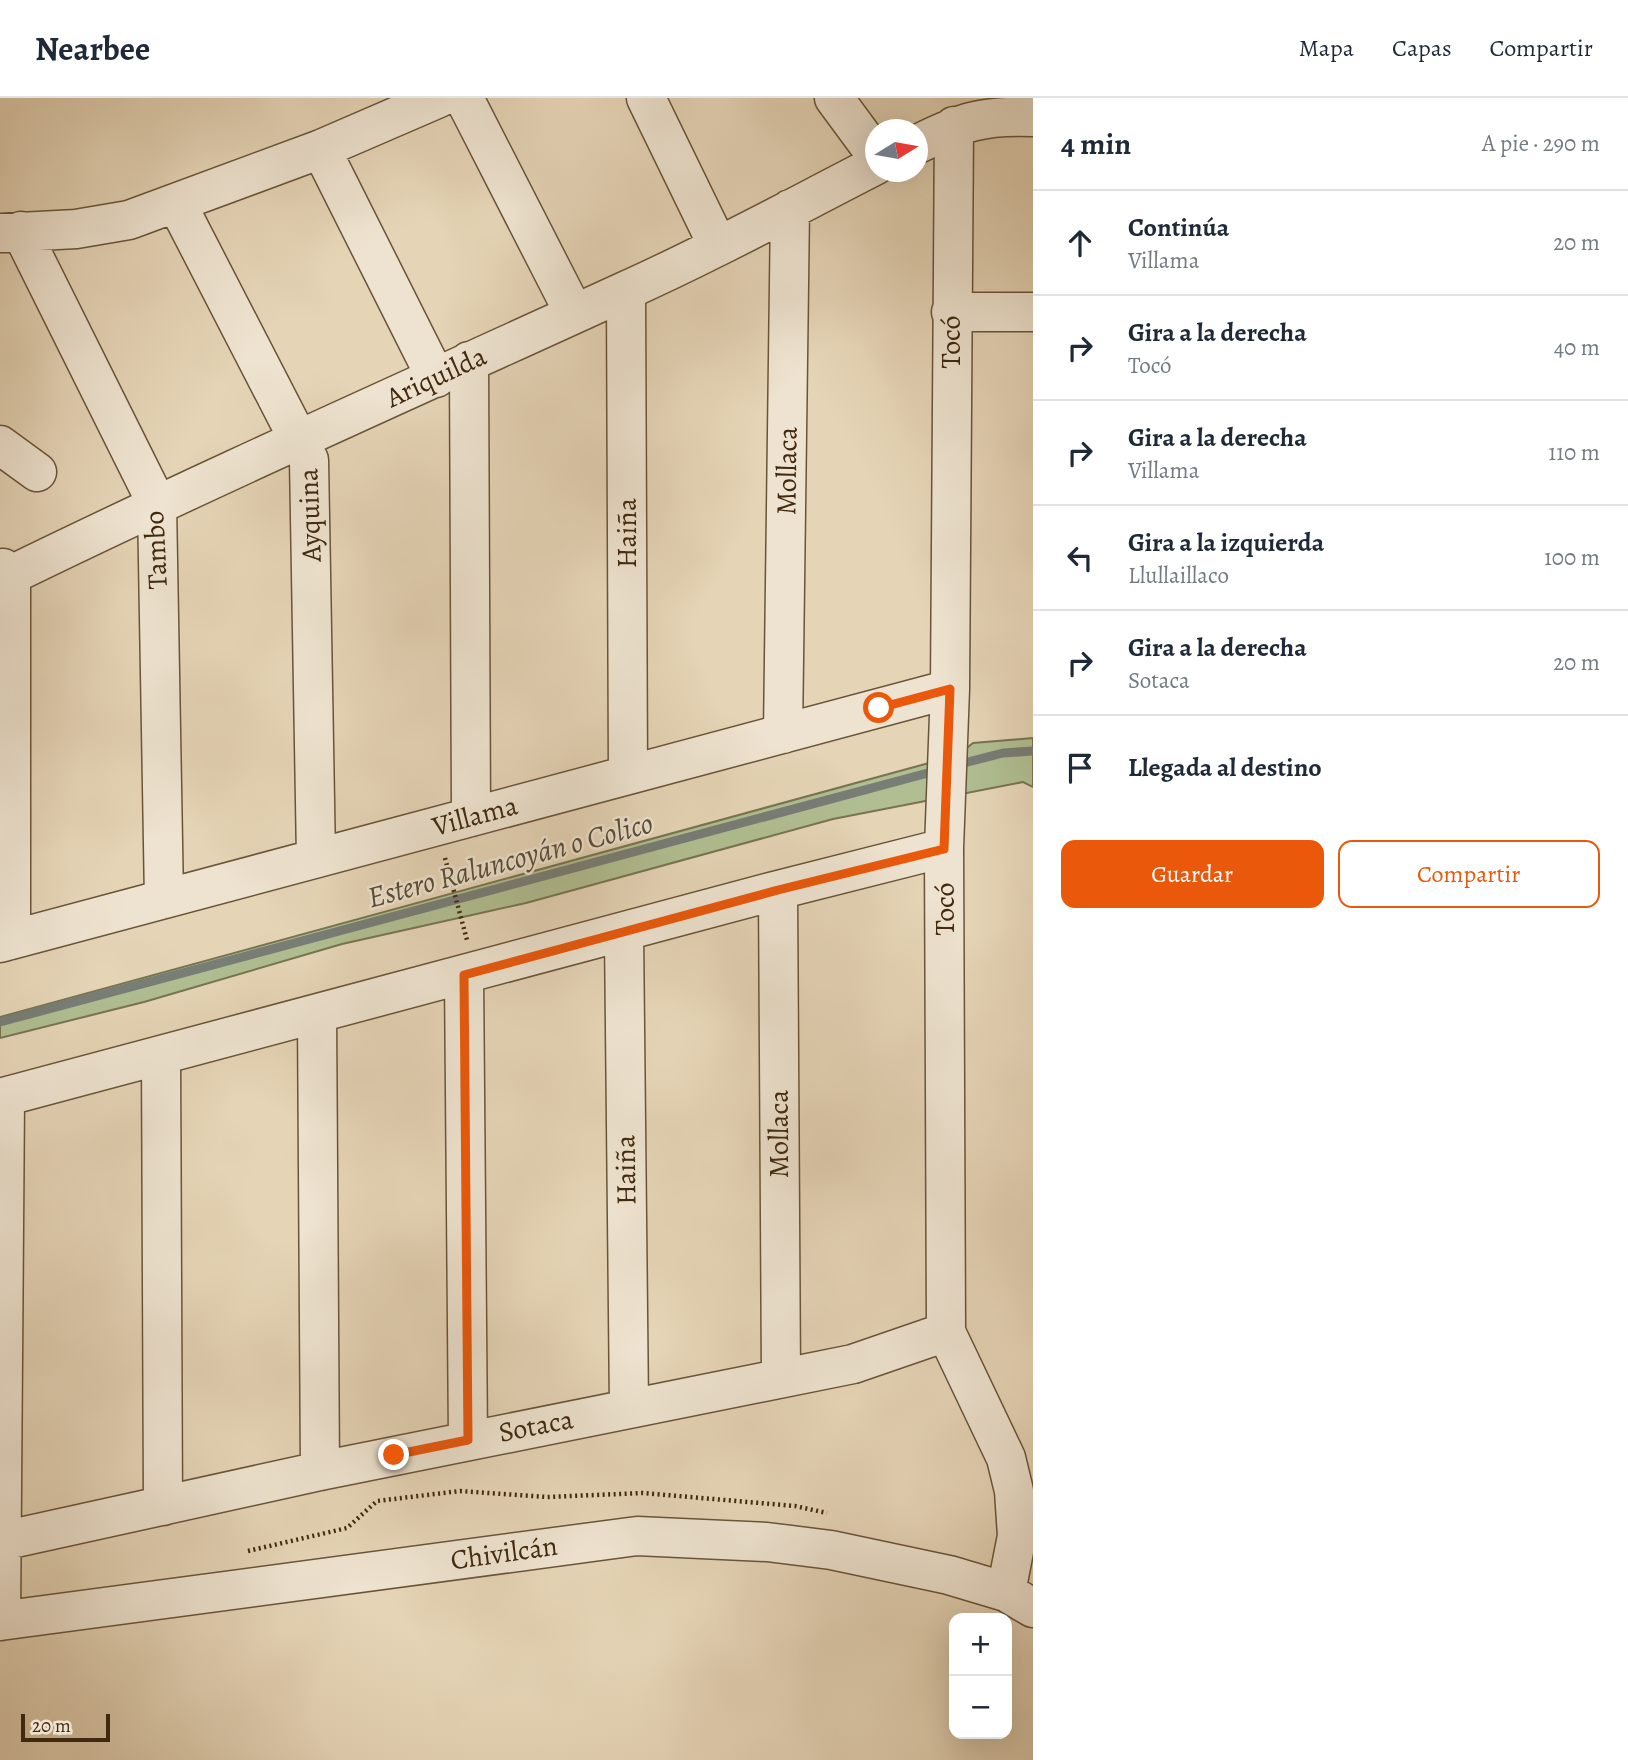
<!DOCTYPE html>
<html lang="es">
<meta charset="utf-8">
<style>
:root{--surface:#fff;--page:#f6f6f7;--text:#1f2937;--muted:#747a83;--line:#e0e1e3;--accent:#ea580c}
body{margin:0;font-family:Alegreya,serif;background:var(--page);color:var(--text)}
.controls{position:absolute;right:21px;bottom:21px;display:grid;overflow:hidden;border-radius:14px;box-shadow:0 7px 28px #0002}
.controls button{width:63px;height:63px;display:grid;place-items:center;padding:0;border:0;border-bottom:2px solid var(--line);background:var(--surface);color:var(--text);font:35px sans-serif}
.compass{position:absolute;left:865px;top:21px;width:63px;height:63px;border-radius:50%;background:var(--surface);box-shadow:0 7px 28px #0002;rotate:79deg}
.scale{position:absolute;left:21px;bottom:18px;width:89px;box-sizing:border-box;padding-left:7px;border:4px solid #41290f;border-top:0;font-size:19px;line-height:24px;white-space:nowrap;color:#41290f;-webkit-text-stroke:5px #eee3d0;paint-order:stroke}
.stop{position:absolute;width:21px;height:21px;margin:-16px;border:5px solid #ea580c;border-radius:50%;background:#fff}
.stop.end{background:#ea580c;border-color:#fff;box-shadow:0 2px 7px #0008}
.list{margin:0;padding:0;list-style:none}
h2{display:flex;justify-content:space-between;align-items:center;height:91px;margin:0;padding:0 28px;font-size:30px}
h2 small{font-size:23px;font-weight:400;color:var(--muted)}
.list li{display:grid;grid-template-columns:46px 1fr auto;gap:21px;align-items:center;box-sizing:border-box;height:105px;padding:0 28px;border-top:2px solid var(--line)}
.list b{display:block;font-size:26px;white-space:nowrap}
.list p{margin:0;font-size:23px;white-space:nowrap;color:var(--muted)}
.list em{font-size:23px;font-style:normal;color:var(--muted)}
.actions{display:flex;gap:14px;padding:21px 28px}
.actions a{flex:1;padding:16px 0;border:2px solid var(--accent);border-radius:14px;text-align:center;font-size:24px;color:var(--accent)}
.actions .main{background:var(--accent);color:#fff}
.icon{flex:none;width:38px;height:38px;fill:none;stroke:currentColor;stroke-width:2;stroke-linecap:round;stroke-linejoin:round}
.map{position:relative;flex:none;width:1033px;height:1662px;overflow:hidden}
header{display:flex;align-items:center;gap:42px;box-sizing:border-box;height:98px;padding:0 35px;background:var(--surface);border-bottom:2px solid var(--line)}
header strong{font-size:33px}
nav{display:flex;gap:38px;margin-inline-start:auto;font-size:24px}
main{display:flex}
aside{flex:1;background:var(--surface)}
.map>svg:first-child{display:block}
.green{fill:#b0be91;stroke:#787450;stroke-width:2}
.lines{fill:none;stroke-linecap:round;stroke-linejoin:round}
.stream{stroke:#787d76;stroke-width:9}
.minor-casing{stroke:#6a5439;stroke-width:41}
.path{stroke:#41290f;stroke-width:4.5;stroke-dasharray:2 3.5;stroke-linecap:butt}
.minor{stroke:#eee3d0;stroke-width:38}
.route{stroke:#ea580c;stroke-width:9}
.labels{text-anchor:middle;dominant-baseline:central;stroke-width:5;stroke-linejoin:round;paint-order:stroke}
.street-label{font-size:28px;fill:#41290f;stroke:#eee3d0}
.water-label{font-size:30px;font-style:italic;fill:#584c3a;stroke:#eee3d0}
</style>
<header>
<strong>Nearbee</strong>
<nav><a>Mapa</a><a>Capas</a><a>Compartir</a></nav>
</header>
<main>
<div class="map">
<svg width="1033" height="1662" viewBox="0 0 1033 1662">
<rect width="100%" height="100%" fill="#e5d4b6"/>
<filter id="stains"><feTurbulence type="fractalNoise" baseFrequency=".00286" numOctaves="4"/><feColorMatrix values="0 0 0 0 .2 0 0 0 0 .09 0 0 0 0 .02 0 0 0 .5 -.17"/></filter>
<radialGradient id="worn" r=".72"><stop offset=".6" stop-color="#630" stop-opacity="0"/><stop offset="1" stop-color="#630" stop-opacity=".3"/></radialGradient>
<path class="green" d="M1033 640V689L1023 684 833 721 526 805 342 846 144 904 0 940V919L929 665 963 653 973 645Z"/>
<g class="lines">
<path class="stream" d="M956 667 1003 655 1033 653
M0 924 939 672"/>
<g class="minor-casing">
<path id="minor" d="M464 0 574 215
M646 0 718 148
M834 0 876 57
M954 28 950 591 944 750 946 1234 1006 1360 1014 1393 1017 1438 1006 1494
M918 46C962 24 983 17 1033 19
M321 51 436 280
M177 106 309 362 316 760
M21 133 157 406 164 801
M0 135 76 131 129 122 321 51 439 0
M626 193 628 677
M951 214H1033
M469 263 471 719
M0 347 37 374
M3 470 11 477V842
M0 494 11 477C214 378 420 287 625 193 710 155 792 110 876 67
M783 636 790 111
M778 792 781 1280
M624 835 629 1309
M0 845 950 591
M464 877 468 1342
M317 916 320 1373
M161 957 163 1408
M0 1000 778 792 944 750
M2 1443 320 1373 853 1266 946 1234
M0 1523 637 1438 767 1444 831 1452 949 1477 1006 1494 1033 1510
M1 1523 5 999"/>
</g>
<path class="path" d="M445 760 467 842
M248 1453 347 1430 377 1403 460 1393 547 1399 643 1395 795 1408 827 1415"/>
<use href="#minor" class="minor"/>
</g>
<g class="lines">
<path class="route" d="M394 1357 468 1342 464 877 778 792 944 751 950 591 879 610"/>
</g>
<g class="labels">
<g class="street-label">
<text transform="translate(951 244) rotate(-90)">Tocó</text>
<text transform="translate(436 279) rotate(-25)">Ariquilda</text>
<text transform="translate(787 373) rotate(-89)">Mollaca</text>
<text transform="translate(310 417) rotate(-92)">Ayquina</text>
<text transform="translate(627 435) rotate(-90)">Haiña</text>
<text transform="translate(156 452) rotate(-93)">Tambo</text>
<text transform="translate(475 718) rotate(-15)">Villama</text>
<text transform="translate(945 811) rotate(-90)">Tocó</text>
<text transform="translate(779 1036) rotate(-90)">Mollaca</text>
<text transform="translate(626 1072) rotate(-91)">Haiña</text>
<text transform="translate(536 1328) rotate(-11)">Sotaca</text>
<text transform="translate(504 1455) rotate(-8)">Chivilcán</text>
</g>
<g class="water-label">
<text transform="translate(510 762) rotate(-15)">Estero Raluncoyán o Colico</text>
</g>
</g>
<rect width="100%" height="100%" filter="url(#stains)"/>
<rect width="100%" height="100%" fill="url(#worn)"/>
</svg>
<div class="controls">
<button>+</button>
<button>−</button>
</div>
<svg class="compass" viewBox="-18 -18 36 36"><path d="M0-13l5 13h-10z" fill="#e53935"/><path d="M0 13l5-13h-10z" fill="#747a83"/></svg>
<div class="scale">20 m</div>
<div class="stop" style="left:879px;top:610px"></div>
<div class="stop end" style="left:394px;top:1357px"></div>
</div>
<aside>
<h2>4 min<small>A pie · 290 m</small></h2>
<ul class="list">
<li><svg class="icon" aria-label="ahead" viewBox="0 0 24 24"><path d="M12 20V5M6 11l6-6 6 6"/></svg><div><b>Continúa</b><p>Villama</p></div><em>20 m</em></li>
<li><svg class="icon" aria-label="right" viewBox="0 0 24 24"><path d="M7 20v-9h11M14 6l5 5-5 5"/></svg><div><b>Gira a la derecha</b><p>Tocó</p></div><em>40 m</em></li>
<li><svg class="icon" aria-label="right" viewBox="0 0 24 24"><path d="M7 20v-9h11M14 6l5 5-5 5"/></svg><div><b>Gira a la derecha</b><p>Villama</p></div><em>110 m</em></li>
<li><svg class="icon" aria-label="left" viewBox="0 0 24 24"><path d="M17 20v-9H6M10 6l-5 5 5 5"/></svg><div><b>Gira a la izquierda</b><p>Llullaillaco</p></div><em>100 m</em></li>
<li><svg class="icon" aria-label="right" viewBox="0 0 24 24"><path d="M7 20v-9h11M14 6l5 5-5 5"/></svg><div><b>Gira a la derecha</b><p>Sotaca</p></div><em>20 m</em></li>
<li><svg class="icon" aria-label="arrive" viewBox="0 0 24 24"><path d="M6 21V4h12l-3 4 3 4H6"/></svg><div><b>Llegada al destino</b></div></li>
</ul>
<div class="actions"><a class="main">Guardar</a><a>Compartir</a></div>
</aside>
</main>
